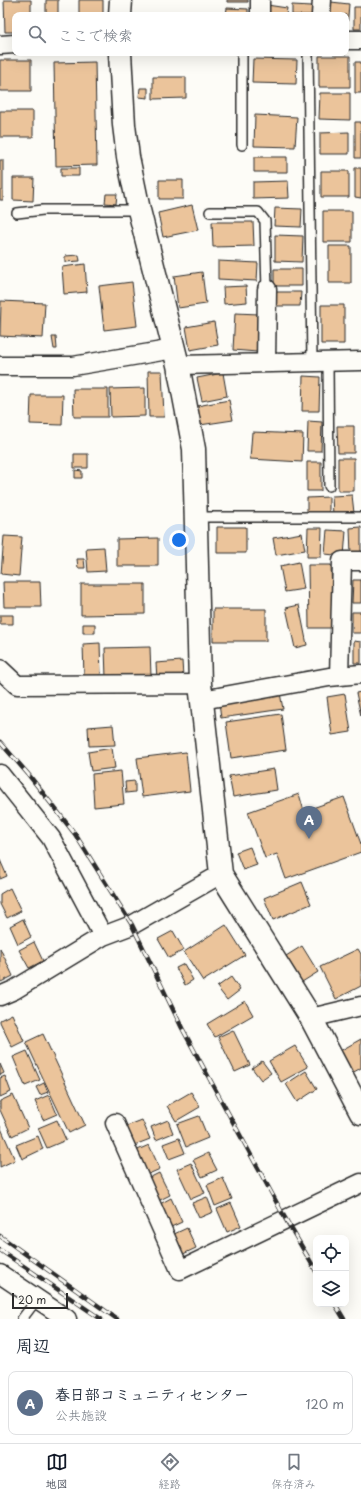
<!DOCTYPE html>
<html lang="ja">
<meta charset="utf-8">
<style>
:root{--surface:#fff;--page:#f6f6f7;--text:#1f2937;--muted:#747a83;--line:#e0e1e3;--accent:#111827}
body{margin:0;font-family:"Playpen Sans","Klee One",sans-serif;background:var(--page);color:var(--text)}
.controls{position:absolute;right:12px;bottom:12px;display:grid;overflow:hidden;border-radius:8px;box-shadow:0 4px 16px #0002}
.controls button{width:36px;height:36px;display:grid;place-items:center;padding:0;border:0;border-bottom:1px solid var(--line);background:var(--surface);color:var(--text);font:20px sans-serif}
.scale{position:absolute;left:12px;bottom:10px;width:56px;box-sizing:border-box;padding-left:4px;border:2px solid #2b2b2b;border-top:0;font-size:11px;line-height:14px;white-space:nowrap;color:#2b2b2b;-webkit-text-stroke:3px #fdfcf7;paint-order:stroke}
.you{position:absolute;left:179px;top:540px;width:14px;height:14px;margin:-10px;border:3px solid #fff;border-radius:50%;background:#1a73e8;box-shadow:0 0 0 6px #1a73e833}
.badge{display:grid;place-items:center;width:26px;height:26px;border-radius:50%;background:var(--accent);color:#fff;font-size:13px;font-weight:700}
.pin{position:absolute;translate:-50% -33px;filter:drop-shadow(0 1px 2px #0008)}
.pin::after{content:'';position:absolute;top:21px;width:14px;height:12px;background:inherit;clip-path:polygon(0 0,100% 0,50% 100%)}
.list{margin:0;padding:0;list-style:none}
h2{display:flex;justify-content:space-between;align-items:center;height:52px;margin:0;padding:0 16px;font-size:17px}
h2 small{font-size:13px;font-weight:400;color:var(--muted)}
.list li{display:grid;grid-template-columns:26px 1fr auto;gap:12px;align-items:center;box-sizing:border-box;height:64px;margin:0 8px 8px;padding:0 8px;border:1px solid var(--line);border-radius:8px}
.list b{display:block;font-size:15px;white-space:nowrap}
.list p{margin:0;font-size:13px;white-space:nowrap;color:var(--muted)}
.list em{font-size:13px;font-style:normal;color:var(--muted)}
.icon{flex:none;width:22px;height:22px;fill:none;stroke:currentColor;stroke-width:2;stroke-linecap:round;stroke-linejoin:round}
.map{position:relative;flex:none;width:361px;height:1319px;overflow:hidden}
.search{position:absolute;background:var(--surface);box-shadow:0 4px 16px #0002;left:12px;right:12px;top:12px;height:44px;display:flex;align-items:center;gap:10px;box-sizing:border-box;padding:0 14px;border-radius:8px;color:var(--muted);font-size:15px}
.sheet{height:124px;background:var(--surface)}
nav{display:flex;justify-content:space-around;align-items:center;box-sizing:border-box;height:56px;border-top:1px solid var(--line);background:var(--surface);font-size:11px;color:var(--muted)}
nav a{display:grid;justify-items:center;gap:2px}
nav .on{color:var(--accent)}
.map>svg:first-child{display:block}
.building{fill:#ebc49b;stroke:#2b2b2b}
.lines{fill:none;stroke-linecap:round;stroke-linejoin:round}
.service-casing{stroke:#2b2b2b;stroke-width:12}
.minor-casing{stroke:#2b2b2b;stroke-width:21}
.tertiary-casing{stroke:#2b2b2b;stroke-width:25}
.service{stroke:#fdfcf7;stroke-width:9}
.minor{stroke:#fdfcf7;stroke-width:18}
.tertiary{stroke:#fdfcf7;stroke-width:22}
.rail-casing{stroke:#2b2b2b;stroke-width:4.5}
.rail{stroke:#fdfcf7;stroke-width:3;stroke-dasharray:9;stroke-linecap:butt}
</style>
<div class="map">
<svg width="361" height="1319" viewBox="0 0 361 1319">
<rect width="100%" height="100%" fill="#fdfcf7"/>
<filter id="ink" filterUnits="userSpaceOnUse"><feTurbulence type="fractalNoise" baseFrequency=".025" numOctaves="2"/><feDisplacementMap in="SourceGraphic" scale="8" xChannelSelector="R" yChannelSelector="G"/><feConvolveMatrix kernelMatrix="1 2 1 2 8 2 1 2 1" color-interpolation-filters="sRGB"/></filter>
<g filter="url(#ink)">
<path class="building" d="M4 0H31V15H15V32H5Z
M46 0H58V15H46Z
M79 0H103V15H79Z
M227 0H248V2H227Z
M331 2 349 4 347 29 346 15H330Z
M267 5 287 8 286 15H266Z
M292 5 312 6V15H292Z
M354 7H361V29H354Z
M227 8 248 9V15H226Z
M319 56H350V87H319Z
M253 59 297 60 296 84 252 83Z
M0 60H31V91H0Z
M95 62 97 165 56 166 54 63Z
M355 62H361V93H355Z
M153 77H186V98L153 99Z
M140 88H148V98L139 97Z
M320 93H350V120L319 119Z
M0 111H33V137H0Z
M255 115 297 117 295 147 254 146Z
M355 122H361V158H355Z
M349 132V154H320V133Z
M254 157H287V172H254Z
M0 160H3V200H0Z
M61 168H79V176H61Z
M355 168H361V198L355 197Z
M321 171H349V197H321Z
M13 178H34L33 201 13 200Z
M159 180H183V199H159Z
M288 181 289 198 253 199V182Z
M106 194H117L116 204 105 203Z
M192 205 198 230 163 237 158 213Z
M275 208 302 209 301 227 274 226Z
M323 211H352V242H323Z
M212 222H253L254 246 213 247Z
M275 235 303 236 302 262 275 261Z
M329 246H351V283H329Z
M79 255 80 261 65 262V256Z
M218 261 258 263 257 281 218 279Z
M85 264 87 292 64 294 62 267Z
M274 269H302V286H274Z
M202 272 206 304 178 308 174 276Z
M132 282 137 326 104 330 99 286Z
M246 286 247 302 224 304 223 287Z
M274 292H301L300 306H274Z
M1 301 45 303 43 338 0 336Z
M321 305H344V344H321Z
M235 313 259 314 257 352 233 350Z
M214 322 218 345 190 350 186 327Z
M52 337H56L57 349H54Z
M148 371H162L164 417H149Z
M223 373 227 396 202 401 197 378Z
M303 376 320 377 319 411H302Z
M145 388V416L111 417 110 389Z
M73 389H108V417H74Z
M31 395H63L62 425 30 424Z
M229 400 233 420 200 425 197 406Z
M308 421 322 422 321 451H307Z
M337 426H354V453H338Z
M252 432 303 434 302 462 250 459Z
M74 454H88V468H74Z
M338 458H354V491H338Z
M307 462H321V491H307Z
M75 470 82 471V478H75Z
M352 495 354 513 333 515 332 496Z
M329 497V514L307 515V498Z
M217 527H246V553H217Z
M361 527V555H351L350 528Z
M308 528H322L321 557H307Z
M327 530 346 531 344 556 325 554Z
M302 533 305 550 276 555 273 538Z
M4 536 22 537 19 576 1 574Z
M158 538V566H117V539Z
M104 547 106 571 88 572 86 548Z
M77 559H84L85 568H78Z
M299 562 304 589 285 592 280 566Z
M308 565H331L333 628H309Z
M353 580H361V603H352Z
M3 582H40L41 607H4Z
M81 584H145V614L81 615Z
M299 605 307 645 295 648 286 608Z
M213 609H266V641H213Z
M352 612H361V633H352Z
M0 615H13V624H0Z
M83 624H95V633H83Z
M354 641 361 642V663H354Z
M100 643 101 677H84L83 644Z
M150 647 151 677 106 678 105 648Z
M182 661 183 677 157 679 156 663Z
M361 692V716L356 693Z
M280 693 283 709 221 718 219 702Z
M345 694 351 732 332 735 327 697Z
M281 714 286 750 231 758 226 722Z
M113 725 115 745 89 746 88 727Z
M112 748 115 768 91 771 88 752Z
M186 752 190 791 142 797 137 758Z
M274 769 277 790 233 797 229 776Z
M121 771 124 804 94 807 92 774Z
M135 781V792L126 793 125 782Z
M299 794 304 811 344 797 361 844V852L286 879 277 854 265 858 248 812Z
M250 847 257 865 243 870 236 852Z
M0 860 7 876 0 879Z
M302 882 311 904 273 920 264 898Z
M10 888 21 911 7 918 0 904V894Z
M23 919 31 937 18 944 10 926Z
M226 925 245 955 203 981 184 952Z
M173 931 184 950 169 958 158 939Z
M34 942 43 961 29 968 19 950Z
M302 946 318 972 302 982 286 956Z
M0 948 13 976 1 982 0 980Z
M358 949 361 954V986L336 999 320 967Z
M184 964 193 980 185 985 176 968Z
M231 977 240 990 227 1000 217 987Z
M245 1001 253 1015 215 1037 207 1024Z
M12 1014 24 1041 12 1047 0 1022V1020Z
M233 1030 250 1065 235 1072 218 1037Z
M43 1034 85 1125 69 1133 26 1042Z
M361 1039V1068L352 1073 340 1051Z
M295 1046 308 1067 281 1082 269 1061Z
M27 1051 40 1080 25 1086 13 1057Z
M262 1061 271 1073 261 1080 252 1068Z
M0 1064 4 1073 0 1075Z
M306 1071 317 1089 297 1102 286 1084Z
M5 1076 11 1092 0 1097V1078Z
M44 1083 48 1092 40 1095 36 1087Z
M191 1092 200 1107 176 1121 167 1106Z
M13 1095 28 1128 12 1136 0 1110V1101Z
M49 1095 57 1114 43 1120 35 1101Z
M199 1116 208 1138 186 1147 177 1124Z
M57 1120 66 1140 47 1148 38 1128Z
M142 1120 150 1139 132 1146 124 1127Z
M168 1120 173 1133 156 1140 151 1127Z
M0 1126 15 1160 0 1167Z
M38 1136 43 1149 22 1159 16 1145Z
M179 1138 185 1153 169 1159 163 1144Z
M149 1145 160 1169 144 1176 133 1152Z
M208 1153 217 1170 202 1177 193 1160Z
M191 1163 205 1193 191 1199 177 1169Z
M159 1173 170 1195 156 1202 145 1180Z
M223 1178 232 1199 215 1206 207 1185Z
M207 1197 213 1212 199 1218 192 1203Z
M171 1198 182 1222 171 1227 160 1204Z
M231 1203 241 1226 227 1232 217 1209Z
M187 1228 196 1248 181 1255 172 1235Z"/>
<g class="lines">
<g class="service-casing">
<path id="service" d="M242 53V145
M308 53 312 362
M210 212H258L265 221 267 289
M17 213 43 210H139
M328 362 329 486
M197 517H361
M22 1319 37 1299"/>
</g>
<g class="minor-casing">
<path id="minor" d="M260 15V0
M321 15 322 0
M346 40H361
M0 45 15 44
M266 363 267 289
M178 365 361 361
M0 366H73L174 349
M0 669 17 685 200 684
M339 676 342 561H361
M202 700 329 677 361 674
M0 774 51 838 103 936
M0 996 14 990 103 936 132 925 221 874
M311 1018 361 1006
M115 1123 180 1270 361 1183
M0 1274 67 1319"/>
</g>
<g class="tertiary-casing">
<path id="tertiary" d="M120 15 121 0
M120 53 124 125 128 157 139 210 178 365 194 449 200 684 221 874 311 1018 361 1113"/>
</g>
<use href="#service" class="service"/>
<use href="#minor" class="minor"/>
<use href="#tertiary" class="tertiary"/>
<g class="rail-casing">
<path id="rail" d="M0 742 28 774 75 834 132 925 182 1028 285 1218 316 1271
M0 1236 117 1319
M0 1250 101 1319
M335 1304 344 1319"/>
</g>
<use href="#rail" class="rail"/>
</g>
</g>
</svg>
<div class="controls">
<button><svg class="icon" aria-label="locate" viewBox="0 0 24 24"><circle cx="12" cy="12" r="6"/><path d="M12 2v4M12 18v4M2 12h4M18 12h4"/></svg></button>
<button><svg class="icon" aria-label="layers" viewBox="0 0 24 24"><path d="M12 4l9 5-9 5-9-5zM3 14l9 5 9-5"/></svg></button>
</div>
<div class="scale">20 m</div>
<div class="you"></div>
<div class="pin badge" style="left:309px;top:839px;background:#5c6f8a">A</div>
<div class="search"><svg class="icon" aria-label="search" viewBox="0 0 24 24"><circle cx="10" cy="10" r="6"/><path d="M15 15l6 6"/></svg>ここで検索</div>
</div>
<section class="sheet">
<h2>周辺<small></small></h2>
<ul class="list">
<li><span class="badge" style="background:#5c6f8a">A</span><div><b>春日部コミュニティセンター</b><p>公共施設</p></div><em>120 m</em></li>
</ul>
</section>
<nav>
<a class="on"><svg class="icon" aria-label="map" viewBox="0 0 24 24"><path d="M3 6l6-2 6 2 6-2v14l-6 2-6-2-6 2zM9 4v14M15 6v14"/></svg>地図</a>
<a><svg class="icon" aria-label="directions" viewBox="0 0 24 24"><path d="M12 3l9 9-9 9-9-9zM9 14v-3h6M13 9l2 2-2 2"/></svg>経路</a>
<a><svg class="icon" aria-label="saved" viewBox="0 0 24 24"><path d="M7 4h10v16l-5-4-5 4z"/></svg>保存済み</a>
</nav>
